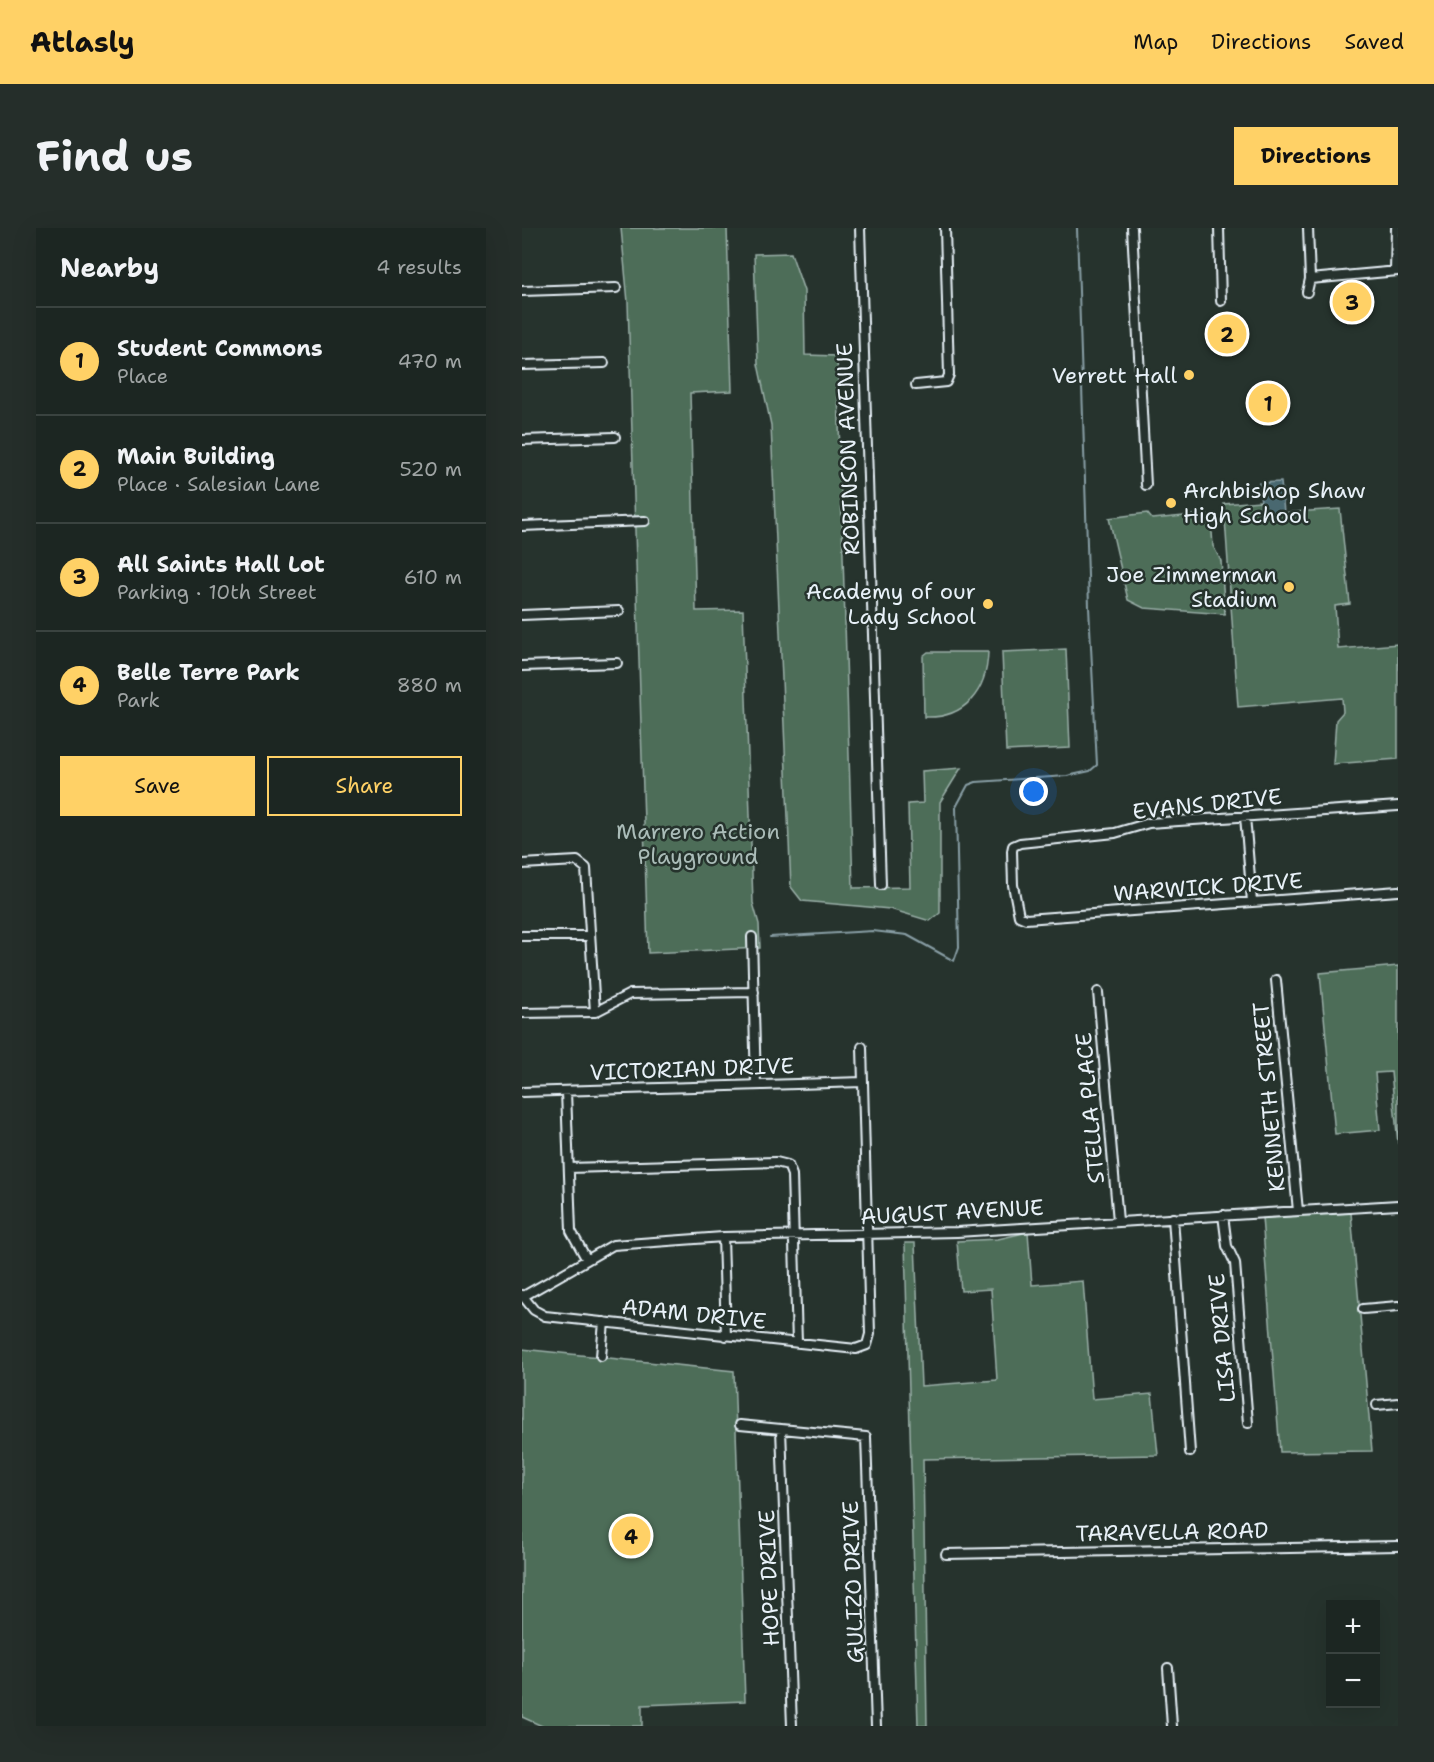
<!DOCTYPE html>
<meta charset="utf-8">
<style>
:root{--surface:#1c2622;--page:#252e2a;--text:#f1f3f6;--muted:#a0a5a5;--line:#3a4340;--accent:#ffd166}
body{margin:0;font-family:"Shantell Sans",sans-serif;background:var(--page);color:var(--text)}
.controls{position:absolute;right:18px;bottom:18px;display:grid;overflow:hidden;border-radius:0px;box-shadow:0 6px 24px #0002}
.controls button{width:54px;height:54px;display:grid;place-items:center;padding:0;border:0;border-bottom:2px solid var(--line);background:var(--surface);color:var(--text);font:30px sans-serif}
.you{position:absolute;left:512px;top:564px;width:21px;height:21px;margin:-15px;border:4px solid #fff;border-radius:50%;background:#1a73e8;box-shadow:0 0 0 9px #1a73e833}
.badge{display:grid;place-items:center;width:39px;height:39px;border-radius:50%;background:var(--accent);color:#111;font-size:20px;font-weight:700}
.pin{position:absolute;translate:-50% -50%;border:3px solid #fff;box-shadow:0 2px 6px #0006}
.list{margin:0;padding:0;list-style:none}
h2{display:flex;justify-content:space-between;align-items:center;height:78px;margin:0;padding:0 24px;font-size:26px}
h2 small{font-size:20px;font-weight:400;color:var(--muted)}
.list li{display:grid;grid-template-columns:39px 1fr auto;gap:18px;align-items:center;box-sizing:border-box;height:108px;padding:0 24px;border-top:2px solid var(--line)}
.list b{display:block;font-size:22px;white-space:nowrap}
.list p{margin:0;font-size:20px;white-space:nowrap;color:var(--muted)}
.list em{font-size:20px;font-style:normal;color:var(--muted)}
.actions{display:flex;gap:12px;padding:18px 24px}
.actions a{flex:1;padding:14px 0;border:2px solid var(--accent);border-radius:0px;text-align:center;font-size:21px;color:var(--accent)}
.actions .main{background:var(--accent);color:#111}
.map{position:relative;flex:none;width:876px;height:1498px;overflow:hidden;border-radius:0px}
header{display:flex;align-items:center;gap:36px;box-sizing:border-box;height:84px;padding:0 30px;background:var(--accent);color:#111}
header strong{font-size:28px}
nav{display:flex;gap:33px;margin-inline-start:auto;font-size:21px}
.intro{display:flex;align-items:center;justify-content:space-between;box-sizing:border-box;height:144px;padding:0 36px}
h1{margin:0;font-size:42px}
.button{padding:15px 27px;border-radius:0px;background:var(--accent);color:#111;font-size:21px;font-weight:700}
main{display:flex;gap:36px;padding:0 36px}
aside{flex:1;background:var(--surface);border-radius:0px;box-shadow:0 6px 24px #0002}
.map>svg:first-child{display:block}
.green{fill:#4d6d58;stroke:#9aafa8;stroke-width:1.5}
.water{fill:#4a6870;stroke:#899fa6;stroke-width:1.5}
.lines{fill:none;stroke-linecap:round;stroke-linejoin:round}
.stream{stroke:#899fa6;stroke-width:2}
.minor-casing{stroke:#e8f1f8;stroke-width:12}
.minor{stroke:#26332d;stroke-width:8}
.poi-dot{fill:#ffd166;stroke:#26332d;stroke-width:2}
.labels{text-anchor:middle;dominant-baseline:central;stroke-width:5;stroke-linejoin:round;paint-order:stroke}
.poi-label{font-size:22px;fill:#e8f1f8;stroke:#26332d;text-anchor:end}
.street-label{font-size:22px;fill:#e8f1f8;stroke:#26332d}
.park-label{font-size:22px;fill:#aabcb8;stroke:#26332d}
</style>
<header>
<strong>Atlasly</strong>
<nav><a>Map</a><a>Directions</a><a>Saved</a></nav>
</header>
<div class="intro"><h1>Find us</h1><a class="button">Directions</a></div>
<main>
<aside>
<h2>Nearby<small>4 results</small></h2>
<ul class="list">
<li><span class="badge">1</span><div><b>Student Commons</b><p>Place</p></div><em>470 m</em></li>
<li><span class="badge">2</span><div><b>Main Building</b><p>Place · Salesian Lane</p></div><em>520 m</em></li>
<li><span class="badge">3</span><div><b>All Saints Hall Lot</b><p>Parking · 10th Street</p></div><em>610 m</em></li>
<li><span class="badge">4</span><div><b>Belle Terre Park</b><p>Park</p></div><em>880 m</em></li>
</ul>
<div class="actions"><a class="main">Save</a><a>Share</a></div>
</aside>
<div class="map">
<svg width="876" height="1498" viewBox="0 0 876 1498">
<rect width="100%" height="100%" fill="#26332d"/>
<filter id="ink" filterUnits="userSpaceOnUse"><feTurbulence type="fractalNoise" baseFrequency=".0167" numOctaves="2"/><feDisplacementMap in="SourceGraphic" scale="12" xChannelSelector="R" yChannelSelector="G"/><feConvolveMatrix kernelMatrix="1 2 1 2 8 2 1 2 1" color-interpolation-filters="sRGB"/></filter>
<g filter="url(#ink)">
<path class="green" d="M99 0H205L210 163 168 165 174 383 221 382 231 675 237 696 238 720 126 725 106 74Z
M269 25 282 63 283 127 315 128 331 660 388 659 386 576 401 575 400 543 439 540 418 574V685L408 693 368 681 280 673 269 659 249 197 236 136 232 26Z
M738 273 740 286 818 281 828 376 813 378 816 421 876 416V531L811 536 814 492 821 484 820 470 716 479 702 276Z
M625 285 630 291 684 286 689 290 691 318 699 333 703 386 622 380 606 372 587 290Z
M544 421 548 520 484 523 480 424Z
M406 424H466C465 463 443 491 402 489L401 428Z
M876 738V916L869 844 853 845 858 902 813 906 798 745Z
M829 985 850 1223 758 1224 740 989Z
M506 1004 510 1057 561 1053 570 1171 630 1166 636 1227 401 1231 405 1498H396L383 1015H393L399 1158 475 1152 469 1061 439 1063 435 1013 476 1011Z
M0 1121 212 1143 223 1473 120 1477V1498H20L0 1489Z"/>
<path class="water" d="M759 254 762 284 740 285 737 255Z"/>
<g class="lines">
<path class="stream" d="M248 709 351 703 385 707 432 733 437 719 434 579 446 557 454 554 545 548 568 543 575 537 567 379 555 0"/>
<g class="minor-casing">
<path id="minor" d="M338 0 359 657
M610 0 624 257
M697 0 699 73
M873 43 874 0
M788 51 876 43
M0 63 94 60
M785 64 788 51 786 0
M0 137 82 135
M394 157 424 154 427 147 423 0
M0 212 93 209
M0 298 123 293
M0 387 97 383
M0 438 95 435
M876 578 627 595 593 605 498 615 491 618 490 623 491 657 497 688 504 691 876 663
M723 588 730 674
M0 636 55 633 64 640 73 784
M0 708H67
M230 709 234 857
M754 752 776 983
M576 764 596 993
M0 785 73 784 108 766 232 764
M44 863 49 1003 65 1032
M0 864 341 854
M47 940 254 934 266 937 270 947 275 1115
M701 987 705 1018 713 1035 726 1195
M651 990 668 1224
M201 1009 204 1108
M0 1067 12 1082 23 1088 334 1121 345 1117 348 1106 340 819
M0 1069 91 1017 201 1009 435 1004 876 977
M841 1081 876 1078
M79 1128 82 1094
M855 1177 876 1175
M218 1197 344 1209 354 1498
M259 1201 270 1498
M424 1326 876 1318
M646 1440 650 1498"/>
</g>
<use href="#minor" class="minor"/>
</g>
</g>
<g class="poi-dot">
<circle cx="667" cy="147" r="6"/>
<circle cx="649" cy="275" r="6"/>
<circle cx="767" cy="359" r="6"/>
<circle cx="466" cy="376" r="6"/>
</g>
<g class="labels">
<g class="poi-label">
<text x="655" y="147">Verrett Hall</text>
<text x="661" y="262" text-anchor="start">Archbishop Shaw<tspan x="661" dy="25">High School</tspan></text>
<text x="755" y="346">Joe Zimmerman<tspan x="755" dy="25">Stadium</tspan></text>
<text x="454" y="363">Academy of our<tspan x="454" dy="25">Lady School</tspan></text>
</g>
<g class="street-label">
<text transform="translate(326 221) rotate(-92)">ROBINSON AVENUE</text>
<text transform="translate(685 576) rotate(-6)">EVANS DRIVE</text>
<text transform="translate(686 659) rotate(-4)">WARWICK DRIVE</text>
<text transform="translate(170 841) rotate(-2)">VICTORIAN DRIVE</text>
<text transform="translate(747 869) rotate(-95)">KENNETH STREET</text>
<text transform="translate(568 880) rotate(-95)">STELLA PLACE</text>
<text transform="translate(430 984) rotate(-3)">AUGUST AVENUE</text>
<text transform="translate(172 1086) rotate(6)">ADAM DRIVE</text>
<text transform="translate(700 1110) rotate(-95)">LISA DRIVE</text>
<text transform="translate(650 1304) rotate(-1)">TARAVELLA ROAD</text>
<text transform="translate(247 1350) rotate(-92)">HOPE DRIVE</text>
<text transform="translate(331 1354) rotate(-92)">GULIZO DRIVE</text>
</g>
<g class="park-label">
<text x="176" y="603">Marrero Action<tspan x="176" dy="25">Playground</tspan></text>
</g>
</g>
</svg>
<div class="controls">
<button>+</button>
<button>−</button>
</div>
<div class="you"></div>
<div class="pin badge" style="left:746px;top:175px">1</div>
<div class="pin badge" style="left:705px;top:106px">2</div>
<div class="pin badge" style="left:830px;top:74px">3</div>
<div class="pin badge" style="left:109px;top:1308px">4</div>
</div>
</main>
